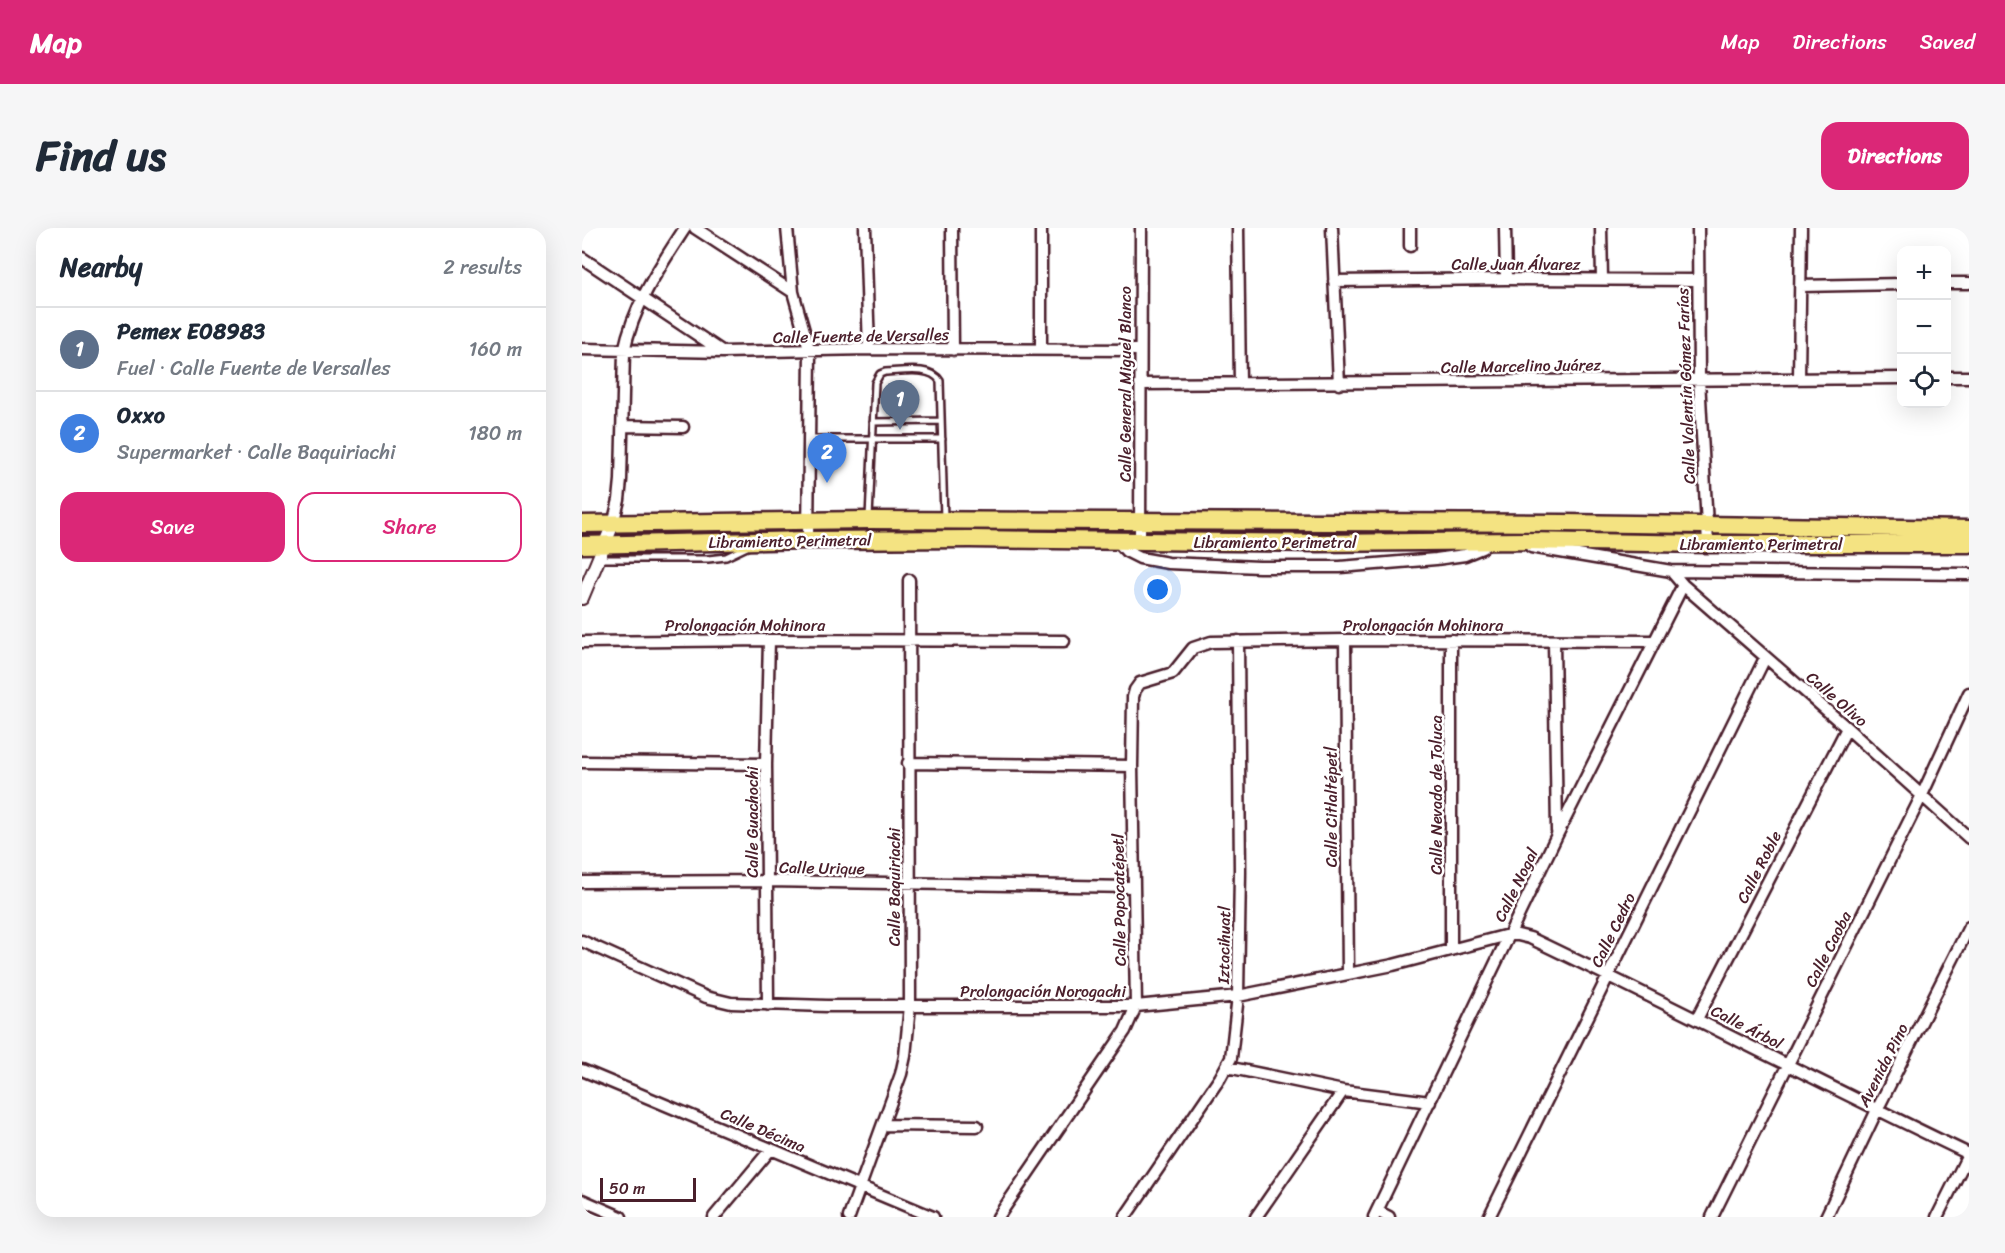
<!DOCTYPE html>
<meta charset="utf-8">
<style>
:root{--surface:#fff;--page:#f6f6f7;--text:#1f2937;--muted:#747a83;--line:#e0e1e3;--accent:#db2777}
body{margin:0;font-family:Sriracha,sans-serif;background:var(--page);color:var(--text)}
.controls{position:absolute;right:18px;top:18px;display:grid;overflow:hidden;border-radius:12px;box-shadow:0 6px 24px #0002}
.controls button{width:54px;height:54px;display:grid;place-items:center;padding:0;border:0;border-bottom:2px solid var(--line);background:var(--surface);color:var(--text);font:30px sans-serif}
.scale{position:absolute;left:18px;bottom:15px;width:96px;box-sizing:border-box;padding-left:6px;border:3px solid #4a1f2b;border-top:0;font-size:16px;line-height:21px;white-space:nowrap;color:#4a1f2b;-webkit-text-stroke:4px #fff;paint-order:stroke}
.you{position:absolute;left:576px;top:362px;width:21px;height:21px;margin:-15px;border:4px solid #fff;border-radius:50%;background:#1a73e8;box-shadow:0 0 0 9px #1a73e833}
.badge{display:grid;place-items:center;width:39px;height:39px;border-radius:50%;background:var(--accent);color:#fff;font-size:20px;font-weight:700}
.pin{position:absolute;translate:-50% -50px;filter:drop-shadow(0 2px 3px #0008)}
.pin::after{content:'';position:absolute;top:32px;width:21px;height:18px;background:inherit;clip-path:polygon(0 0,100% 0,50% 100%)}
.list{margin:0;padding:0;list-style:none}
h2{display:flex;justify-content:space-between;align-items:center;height:78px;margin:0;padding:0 24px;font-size:26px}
h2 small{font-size:20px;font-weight:400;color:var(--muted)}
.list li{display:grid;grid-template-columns:39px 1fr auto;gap:18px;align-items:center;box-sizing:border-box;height:84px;padding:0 24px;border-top:2px solid var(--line)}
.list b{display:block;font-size:22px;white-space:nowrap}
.list p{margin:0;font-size:20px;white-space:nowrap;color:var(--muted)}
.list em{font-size:20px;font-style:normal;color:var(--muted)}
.actions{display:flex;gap:12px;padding:18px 24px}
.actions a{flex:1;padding:14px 0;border:2px solid var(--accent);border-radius:18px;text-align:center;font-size:21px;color:var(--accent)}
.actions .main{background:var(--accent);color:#fff}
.icon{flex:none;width:33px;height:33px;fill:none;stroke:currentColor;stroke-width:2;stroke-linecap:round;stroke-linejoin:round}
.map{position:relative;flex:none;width:1387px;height:989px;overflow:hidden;border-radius:18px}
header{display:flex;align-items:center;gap:36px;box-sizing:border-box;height:84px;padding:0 30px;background:var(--accent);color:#fff}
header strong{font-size:28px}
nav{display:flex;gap:33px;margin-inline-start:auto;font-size:21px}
.intro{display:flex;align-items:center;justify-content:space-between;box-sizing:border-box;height:144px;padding:0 36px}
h1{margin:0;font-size:42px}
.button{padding:15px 27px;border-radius:18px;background:var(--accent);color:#fff;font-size:21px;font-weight:700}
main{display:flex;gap:36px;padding:0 36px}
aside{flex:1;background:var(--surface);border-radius:18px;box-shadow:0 6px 24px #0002}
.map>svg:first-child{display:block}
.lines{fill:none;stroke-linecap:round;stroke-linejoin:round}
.service-casing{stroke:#4a1f2b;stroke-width:10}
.minor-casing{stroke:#4a1f2b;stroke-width:15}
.tertiary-casing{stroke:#4a1f2b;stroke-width:16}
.primary-casing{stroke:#4a1f2b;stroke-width:21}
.service{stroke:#fff;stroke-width:5}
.minor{stroke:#fff;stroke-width:10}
.tertiary{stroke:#fff;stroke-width:12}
.primary{stroke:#f4e382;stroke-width:16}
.labels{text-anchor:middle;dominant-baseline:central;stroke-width:5;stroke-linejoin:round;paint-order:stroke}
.street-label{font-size:16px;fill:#4a1f2b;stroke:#fff}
</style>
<header>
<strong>Map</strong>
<nav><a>Map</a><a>Directions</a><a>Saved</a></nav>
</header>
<div class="intro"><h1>Find us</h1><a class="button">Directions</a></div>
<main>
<aside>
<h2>Nearby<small>2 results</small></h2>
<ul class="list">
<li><span class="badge" style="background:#5c6f8a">1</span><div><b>Pemex E08983</b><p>Fuel · Calle Fuente de Versalles</p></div><em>160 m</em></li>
<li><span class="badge" style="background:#3f7fe0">2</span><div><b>Oxxo</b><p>Supermarket · Calle Baquiriachi</p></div><em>180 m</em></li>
</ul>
<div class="actions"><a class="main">Save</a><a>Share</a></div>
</aside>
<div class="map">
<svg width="1387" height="989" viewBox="0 0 1387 989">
<rect width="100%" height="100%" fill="#fff"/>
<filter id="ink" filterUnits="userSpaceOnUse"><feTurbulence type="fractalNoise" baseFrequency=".0167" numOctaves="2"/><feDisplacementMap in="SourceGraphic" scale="12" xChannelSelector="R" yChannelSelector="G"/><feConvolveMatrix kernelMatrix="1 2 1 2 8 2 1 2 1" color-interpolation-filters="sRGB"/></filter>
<g filter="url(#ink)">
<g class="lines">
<g class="service-casing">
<path id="service" d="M291 194 359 193
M227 211H360
M287 290 293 155 298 146 303 144C318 144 349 137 358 153L362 290
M18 331H126L144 329 165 319"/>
</g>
<g class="minor-casing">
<path id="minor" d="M113 0 211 64
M205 0 211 64 228 124 226 312
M283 0 287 121
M370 0 371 122
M656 0 658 156
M750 0 757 156
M828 0V18
M923 0 924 51
M1019 0 1020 51
M1116 0 1117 151 1126 316
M0 30 141 124
M752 53 924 51 1116 52
M1364 55H1387
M1218 58 1320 56
M0 121 141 124 287 121 558 122
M459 121V0
M1364 149H1387
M1217 150 1219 0
M558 156 1320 150
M40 198 101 199
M31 296 37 272 39 252 42 123C52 76 77 40 103 0
M535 313 544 323 558 330 586 335 677 339H758L854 331 883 327 900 320 907 314
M558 313 559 0
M949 319 1089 343 1387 346
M1101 357 1265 500 1387 610
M763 412 766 745
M869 412V722
M972 413 975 603
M0 414 187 412 482 413
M0 534 184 536
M326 535 550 538
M0 654 185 653 551 659
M0 713 124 769 149 775 245 778H554L656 768 811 737 926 707H936L948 710C1095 780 1240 856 1387 926
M186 777 184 536 187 412
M1115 791 1265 500
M645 839 761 863 848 874
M0 842 351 989
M302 897 395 898
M0 972 39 989
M795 983 807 989
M132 989 189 921
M267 989 319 846 323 828 328 778 327 352
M416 989 543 803 554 778 550 538 551 469 553 462 558 455 591 445 611 420 629 414 763 412 1072 413
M543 989 638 850 649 830 656 768 658 644 656 413
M674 989 761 863
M792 989 975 607 1101 357 1089 343
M907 989 1183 430
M1130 989 1340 567 1387 465
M1244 989 1295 882 1387 699
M1355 989 1387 925"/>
</g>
<g class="tertiary-casing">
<path id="tertiary" d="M0 370 31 296"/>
</g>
<g class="primary-casing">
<path id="primary" d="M0 296 287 292 982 295 1387 301
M0 317 226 312 388 311 736 315 942 313 1126 316H1387"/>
</g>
<use href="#service" class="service"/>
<use href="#minor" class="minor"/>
<use href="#tertiary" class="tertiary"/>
<use href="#primary" class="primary"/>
</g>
</g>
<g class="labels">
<g class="street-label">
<text x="934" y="36">Calle Juan Álvarez</text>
<text transform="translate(279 108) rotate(-1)">Calle Fuente de Versalles</text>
<text transform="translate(939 138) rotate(-1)">Calle Marcelino Juárez</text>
<text transform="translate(543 156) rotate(-90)">Calle General Miguel Blanco</text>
<text transform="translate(1104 158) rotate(-92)">Calle Valentín Gómez Farías</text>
<text transform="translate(208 313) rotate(-1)">Libramiento Perimetral</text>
<text x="693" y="314">Libramiento Perimetral</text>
<text x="1179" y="316">Libramiento Perimetral</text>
<text x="163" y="397">Prolongación Mohinora</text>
<text x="841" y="397">Prolongación Mohinora</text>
<text transform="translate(1255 471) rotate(41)">Calle Olivo</text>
<text transform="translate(854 567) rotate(-90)">Calle Nevado de Toluca</text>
<text transform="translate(749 579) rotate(-90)">Calle Citlaltépetl</text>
<text transform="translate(170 594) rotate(-90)">Calle Guachochi</text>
<text transform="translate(1177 639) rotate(-63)">Calle Roble</text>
<text transform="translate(240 640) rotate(1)">Calle Urique</text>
<text transform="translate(934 657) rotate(-64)">Calle Nogal</text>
<text transform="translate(312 659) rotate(-90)">Calle Baquiriachi</text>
<text transform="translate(537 672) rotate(-91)">Calle Popocatépetl</text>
<text transform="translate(1031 702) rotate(-64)">Calle Cedro</text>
<text transform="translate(642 717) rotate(-89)">Iztacihuatl</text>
<text transform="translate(1246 721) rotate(-63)">Calle Caoba</text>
<text x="461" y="763">Prolongación Norogachi</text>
<text transform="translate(1165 799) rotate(27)">Calle Árbol</text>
<text transform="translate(1301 837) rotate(-63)">Avenida Pino</text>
<text transform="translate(181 902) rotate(23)">Calle Décima</text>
</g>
</g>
</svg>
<div class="controls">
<button>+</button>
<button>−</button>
<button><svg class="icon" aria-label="locate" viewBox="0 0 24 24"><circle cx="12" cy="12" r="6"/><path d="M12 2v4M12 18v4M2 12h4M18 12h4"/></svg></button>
</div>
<div class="scale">50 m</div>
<div class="you"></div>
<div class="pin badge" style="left:318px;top:202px;background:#5c6f8a">1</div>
<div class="pin badge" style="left:245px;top:255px;background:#3f7fe0">2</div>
</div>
</main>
